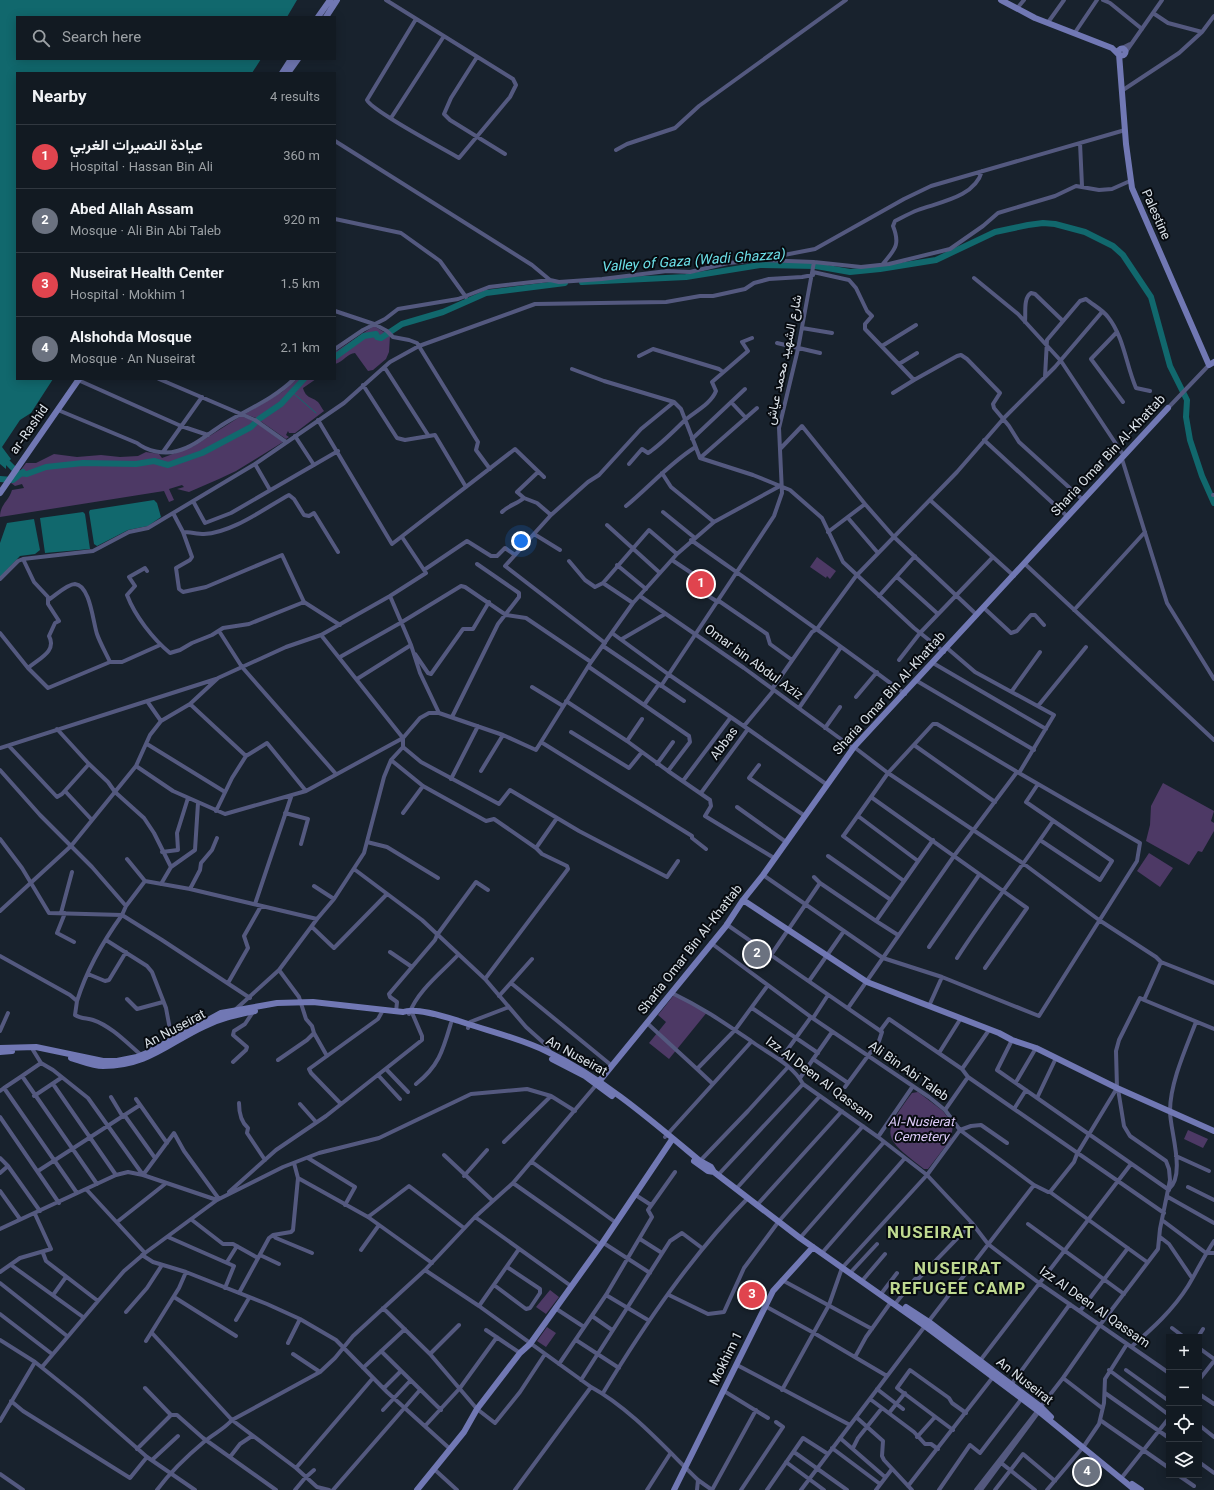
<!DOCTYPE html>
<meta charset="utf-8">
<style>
:root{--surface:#121a22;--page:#1f272f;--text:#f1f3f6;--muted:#9ca1a5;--line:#313840;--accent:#9fca2d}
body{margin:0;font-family:Georgia,Vazirmatn,serif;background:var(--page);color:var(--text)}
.controls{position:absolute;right:12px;bottom:12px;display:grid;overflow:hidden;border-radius:0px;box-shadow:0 2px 10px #0003}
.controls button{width:36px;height:36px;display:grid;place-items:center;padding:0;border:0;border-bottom:1px solid var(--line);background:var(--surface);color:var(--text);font:20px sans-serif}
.you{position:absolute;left:521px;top:541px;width:14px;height:14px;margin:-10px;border:3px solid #fff;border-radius:50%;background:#1a73e8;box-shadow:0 0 0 6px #1a73e833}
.badge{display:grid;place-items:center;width:26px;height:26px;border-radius:50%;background:var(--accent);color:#fff;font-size:13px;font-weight:700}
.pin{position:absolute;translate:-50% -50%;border:2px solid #fff;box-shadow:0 1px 4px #0006}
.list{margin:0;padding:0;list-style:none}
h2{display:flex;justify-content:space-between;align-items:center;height:52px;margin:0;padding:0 16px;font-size:17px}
h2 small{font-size:13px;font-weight:400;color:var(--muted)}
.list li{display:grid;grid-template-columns:26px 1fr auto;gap:12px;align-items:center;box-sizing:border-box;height:64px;padding:0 16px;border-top:1px solid var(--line)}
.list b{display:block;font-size:15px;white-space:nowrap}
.list p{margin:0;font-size:13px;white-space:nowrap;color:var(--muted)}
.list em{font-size:13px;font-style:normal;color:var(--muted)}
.icon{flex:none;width:22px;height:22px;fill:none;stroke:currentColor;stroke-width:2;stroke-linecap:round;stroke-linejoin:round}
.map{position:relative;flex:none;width:1214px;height:1490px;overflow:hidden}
.search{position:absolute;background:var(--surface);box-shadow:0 2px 10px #0003;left:16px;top:16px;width:320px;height:44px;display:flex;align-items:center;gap:10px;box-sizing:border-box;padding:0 14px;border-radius:0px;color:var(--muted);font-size:15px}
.panel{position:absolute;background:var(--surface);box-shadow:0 2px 10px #0003;left:16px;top:72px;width:320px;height:308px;border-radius:0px}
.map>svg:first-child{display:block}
.green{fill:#4d3965}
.water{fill:#11686d}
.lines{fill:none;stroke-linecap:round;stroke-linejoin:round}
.stream{stroke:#11686d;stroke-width:1}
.river{stroke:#11686d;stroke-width:6}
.street{stroke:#54597f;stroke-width:4}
.secondary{stroke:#7178b4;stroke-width:6}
.labels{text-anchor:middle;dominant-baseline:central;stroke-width:4;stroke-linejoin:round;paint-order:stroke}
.street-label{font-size:13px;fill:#dbe2e9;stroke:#070b10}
.park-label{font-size:13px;font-style:italic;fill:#ddcbf8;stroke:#070b10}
.water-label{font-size:14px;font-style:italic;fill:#6ce0e8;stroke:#070b10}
.district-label{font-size:17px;font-weight:bold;letter-spacing:1px;fill:#bfd990;stroke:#070b10}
</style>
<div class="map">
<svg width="1214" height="1490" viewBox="0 0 1214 1490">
<rect width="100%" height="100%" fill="#18222d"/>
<path class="green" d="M374 326 390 336 389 352 386 359 373 370 368 371 355 353C348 353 343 362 335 364V352Z
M297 379H316L303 388C306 399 313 397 318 402 320 404 322 409 324 411L295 433H289L288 431 286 435 289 437 286 439 256 418 245 414 282 392Z
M241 416 254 421 283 442 236 471 219 479 189 492 177 489 184 487 182 485 169 489 174 500 169 502 164 491 0 517C0 504 9 501 12 490L24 488 22 484 15 486 11 483 26 463H36L54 454 77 457 101 455 120 457 138 456 146 452 159 454 162 458 194 446Z
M817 557 836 571 830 579 827 576 826 578 810 567Z
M1163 783 1214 811 1211 821 1214 823V831L1202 852 1198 851 1189 865 1146 841 1150 825 1151 806Z
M1149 853 1173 868 1160 887 1137 871Z
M674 995 708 1011 669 1059 649 1043 666 1022 658 1015Z
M918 1092 943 1111 953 1125 951 1139 928 1169H924C883 1137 880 1136 912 1093Z
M1188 1130 1208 1139 1203 1148 1184 1139Z
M550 1290 559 1297 546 1314 536 1307Z
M547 1327 556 1333 546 1347 537 1341Z"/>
<path class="water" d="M0 0H297L287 17H17V59H261L252 73H17V379H53L31 413 20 420 2 447 11 459 6 464V469L0 464Z
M154 500 157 503 161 517 148 526 128 530 97 546 94 544 89 512 90 510Z
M83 512 85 514 90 549 45 553 40 518Z
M34 519 40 550 35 554 20 556 0 577V543L7 523Z"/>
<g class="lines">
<path class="stream" d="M292 392 316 413"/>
<path class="river" d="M582 282 686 277 760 265 816 266 850 272 880 269 936 260 995 232 1028 225 1043 223 1055 224 1085 232 1113 246 1123 255 1151 297 1170 366 1187 400 1186 417 1190 440 1202 476 1214 503
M335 357 364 336 376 334 377 337 381 338 402 324 443 312 486 293 565 283
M8 463 18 473 27 474 46 467 83 463 136 464 154 461 168 465 202 453 251 427 259 419 281 404 304 379
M0 479 13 480 23 472"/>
<path class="street" d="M386 0 513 79 516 85 510 97 459 158C444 149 372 111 367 100L416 19
M1103 0 1110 3 1142 29
M1019 6 1024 0
M1153 13 1168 23 1202 32 1214 16
M1049 21 1064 0
M1076 31 1097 0
M1122 48 1130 44
M1125 53 1162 0
M477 57 451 98 444 114 450 120 505 154
M1123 90 1179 53 1202 32
M391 118 444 36
M335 141 532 265 550 280 489 287 458 299 398 309 385 319 363 330 335 349
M1080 143 1082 186
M616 150 627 144 675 128 699 106 846 0
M335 219 401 233 440 261 466 297
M777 260 784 255 815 249 904 199 931 186 1125 130
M882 265C894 250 901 246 893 226L895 221C903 217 910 213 918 210 940 202 975 197 982 171
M813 272 849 280 856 288 867 311 872 316 865 324V329L914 380 957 356 961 355 967 359 1000 393 993 404 994 408 1009 426 1019 442 1083 500
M974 278 1018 314 1061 361 1124 456
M550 280 559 282 602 279 667 271 690 272 728 263 760 260 814 262 861 267 889 264 950 249 983 226 998 213 1055 196 1076 186 1099 190 1112 189 1130 181
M335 311 374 324 387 331 393 337 409 340 417 343 478 442 476 450 490 469
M1025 322C1026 313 1023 298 1031 293L1035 294 1063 321
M802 328 832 333
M1116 333 1091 359 1123 402
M777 343 820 353
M882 346 916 325
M639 356 653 349 719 369 723 372
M899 364 917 353
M385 368 428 435
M572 369 604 381 674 402 681 409 700 458 753 475 790 490 822 518 843 562 914 628 944 652
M1045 377 1047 340 1080 301 1086 299C1093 305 1103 310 1108 317 1124 337 1126 365 1136 388L1150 391
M159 379 255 420 286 442
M78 380 181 426 208 435
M363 385 397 438 405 440 435 435 466 487
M893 393 914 380
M731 402 746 418
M1168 408 1209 365
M58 410 137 443C147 451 164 455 177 451 194 447 208 434 222 425 246 410 274 399 294 379
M318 420 392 544 515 449 544 477
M295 436 314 465
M692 439 745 389
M984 440 1068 517
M781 448 802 426 865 504 828 532
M163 452 202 397
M700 458 757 408
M1122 459 1167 603 1214 679
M255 464 270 490
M629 464 642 449 648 453 651 451C663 442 673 432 684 421 694 412 711 404 716 391L712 382 748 351 742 342 752 338
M538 472 517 492 524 498 537 503 551 515 588 482 599 475 641 429 674 402
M662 473 671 487 714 522
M1213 495H1214
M930 500 1014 576
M193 501 205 523 231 513 338 451
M865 504 894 537 977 615
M626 506C649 487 669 464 694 448
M502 512C509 505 517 504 524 498
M663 512 695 538
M173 513 183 532C190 532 197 534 204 534 232 533 265 508 289 495L294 499 304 515 309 516 314 513 338 552
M551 515 505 566 605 643
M848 518 878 553
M607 525 660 573
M183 532 192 557 190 560 176 568 179 589 183 592 206 587 282 555 304 602 340 625
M534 534 560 550
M691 540C763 591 835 641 905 694
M23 559 34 582 48 597V604L59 621 55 623 49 636C57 651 40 658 28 668
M672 560 696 576V579L692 586 718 602
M569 561 585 580 595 587 603 583 633 603
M1025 564 1214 740
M617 565 646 589
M424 570 467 541 491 556H497L505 548 515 555
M147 571 145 568 129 577 135 586 127 595C135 616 153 639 170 653L180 650 192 643 212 635 223 628 249 624 304 602
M897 577 938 614
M0 579 18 561 23 559 93 551 129 532 148 528 255 464 344 403 390 362 419 346 535 304 666 302 700 296H713L745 289 754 283 769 279 802 277 813 275
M603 583 649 530 677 554
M390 596 411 645 420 673 439 713
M640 596 744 668 853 748
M879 596 915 556
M48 600C55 596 67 584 75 584 90 585 93 622 97 634 100 643 106 653 110 662H122L160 645
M719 601 767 634 770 644 792 660
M984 608 1011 633 1017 631 1031 615H1035L1044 625
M1074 610 1145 532
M219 631 242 667 336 774
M0 633 28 668 48 688 110 662
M612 633 668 674 748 729 701 793
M622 639 665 614
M603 646 684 701
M947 648 975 672 1054 715 1019 773
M415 654 428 673 431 674 463 629H473L489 602
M340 657 402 622 461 586 465 587 506 615 526 618 591 662
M899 660 920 633 993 557
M933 663 1046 729
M357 679 411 645
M917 681 1034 750
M661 686 774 516 782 493 779 428 798 349 814 262
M532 687 563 706
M772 689 812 632 817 629 856 576 957 472 1004 418 1055 367 1102 312
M1012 691 1040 652
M856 697 877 672
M147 701 161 721
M566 701 627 741 668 771 690 742 689 736 589 667
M190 704 246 756 267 743 306 791
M644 705 659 684
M1038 706 1086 647
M799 708 841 647
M452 717 498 624 519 597V593L477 564
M744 726 774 690
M825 728 840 707
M57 729 89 764 108 782 115 792 144 818 154 833 171 867
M748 729 826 784
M571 732 629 768 642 752
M627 741 642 719
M541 742 591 662 633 603 677 554 714 522 780 486
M147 744 225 792
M914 745 995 802
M9 746 57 797 62 794 89 764
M854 747 888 773 871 797 1027 908 985 968
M0 748 216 679
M391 760 423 786 486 821 494 819 536 848 557 818
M657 764 673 742
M759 765 749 778 805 816
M136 766 173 791 225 814 306 791 403 738 321 635
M0 770 40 815 92 867 126 906
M481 771 503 735
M668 771 710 800 711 806 705 816 774 858
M451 779 478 726
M683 781 731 717
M1038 784 1026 802 1112 861 1100 880 1040 840
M65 791 92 820
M737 807 786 842
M216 811 232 778 246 756
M285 813 308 819 301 844
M403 813 423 786
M858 816 918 861
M844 835 871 797
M843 836 904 881
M0 839 22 868 49 913 122 915 126 906 145 881 190 889 317 919 334 899 364 853 384 777 391 760 403 747
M367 842 387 847 438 878
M162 852 178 850 177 833 188 798
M828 856 891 900
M127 859 145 881
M678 861 667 877 579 831 510 790 499 804 421 762 403 747V738L420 718 429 713H439L503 735 536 750 541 742 692 836V838L706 849
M354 869 422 920 485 979 526 1027 545 1044 550 1052
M763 875 883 958 942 977 1039 1016 1137 861 1140 843 1019 773 937 724H933L888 773 1024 864 1099 920 1156 957 1161 962 1144 1000 1140 998 1119 1040 1116 1051 1117 1088 1077 1154 1074 1162 1050 1192
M814 877 820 883 876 921 933 840
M161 884 171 867 195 850 198 803
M314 886 334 899
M190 889 200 870 201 863 212 850 217 838
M255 904 291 797
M0 911 71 846 136 766 150 735 161 721 190 704 218 678 286 647 321 635 390 596 426 573 402 537
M61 913 72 872
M65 913 57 933 74 942
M876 921 898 935
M726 924 882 1032 879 1041 845 1087
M312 927 334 948 387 894
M106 940 147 966 152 972 166 1008 172 1040
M711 943 811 1017 929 1097 945 1110 960 1130 1034 1185 1048 1192H1050L1147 1262
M929 947 979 875
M390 952 412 967
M771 955 820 883
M0 956 70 995 77 1001 75 1015C81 1019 87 1018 93 1020 111 1026 127 1043 141 1055
M957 958C987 911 1022 867 1053 821
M1161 962 1214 983
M88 974 105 981 109 980 126 952
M485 979 568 869 567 866 542 854 536 848
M809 981 844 931
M228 983 248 948 244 936 261 906
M511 983 611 1065
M672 993C703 1008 723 1022 751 1041 769 1054 792 1064 803 1084L878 1137 927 1175 972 1223 988 1244 1039 1283 1169 1373
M499 996 532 959
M127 999 137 1009 163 1002
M1144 1000 1214 1029
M77 1001C86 972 104 940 122 915L162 940 250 998
M929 1006 942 977
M752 1008 818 1053
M848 1008 954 856 1017 772
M236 1009 279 970 317 919
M396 1012 397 1002 390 997 389 994 435 940 437 935 476 882 488 890
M409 1014C418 990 441 973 458 955
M813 1018 828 995
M647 1023 697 1069
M468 1028 470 1022 509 1007
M0 1031 8 1013
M880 1031 889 1019 962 1069 968 1077 1164 1213
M314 1033 327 1056
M1012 1040 997 1070 1169 1190
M33 1050 41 1063 53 1070 88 1098 143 1175 174 1133 184 1151 219 1199
M939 1053 961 1018
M813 1059 848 1083
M278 1060 307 1040 314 1033 312 1026 306 1019 299 997 279 970
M780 1060 811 1017
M233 1062 246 1050 247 1047 233 1035 234 1031 245 1024 253 1012
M41 1063 22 1076 97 1184
M386 1069 408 1092
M962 1069 989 1030
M378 1075 400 1099
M800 1078 832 1032
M1016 1082 1036 1048
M53 1084 116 1175
M416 1084C439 1066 443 1050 451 1023
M713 1084 697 1069 735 1030 768 985
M4 1088 22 1076
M0 1091 4 1088 77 1193
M34 1096 61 1078
M111 1097 123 1117
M1037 1098 1056 1058
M136 1099 167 1143
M239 1103C239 1112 241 1122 248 1128L247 1133 265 1160
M300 1104 316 1122
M341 1104 311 1073 309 1069 378 1019 383 1010
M1014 1109 1026 1090
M945 1110 968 1077
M125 1116 155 1158
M0 1117 59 1203
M665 1137 751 1042
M878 1137 913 1086
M504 1142 551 1096
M444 1155 493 1201
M1176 1156 1209 1171
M0 1158 8 1166 40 1211
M308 1158 355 1187 345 1205
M700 1161 748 1111 788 1067
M532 1162 615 1222
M38 1171 140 1105
M0 1173 8 1166
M718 1175 803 1084
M464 1176 487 1150
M298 1178 368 1217 432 1263
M513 1183 601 1245
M1188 1187 1214 1200
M86 1189 145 1253
M736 1189 820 1096
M1169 1189C1186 1174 1170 1131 1170 1111 1170 1083 1186 1048 1196 1022
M0 1191 20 1219
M229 1192 276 1150 326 1116 422 1040V1036L413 1015
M634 1194 651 1205
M1168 1197 1214 1223
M757 1205 842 1111
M368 1217 409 1186 464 1228
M475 1217 571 1286
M192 1220 223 1244H233L258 1258
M1162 1220 1206 1253H1214
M117 1222 165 1184
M1028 1224 1124 1294
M0 1229 116 1175 128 1172 143 1175 217 1200
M273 1235 276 1238 312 1253
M168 1237 234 1266 225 1288
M1160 1237 1169 1244 1192 1278
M800 1238 884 1142
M640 1239 662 1253
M602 1242 650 1273
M361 1250 379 1225
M822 1253 905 1158
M142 1255 153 1262 186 1272 267 1304 300 1319 336 1340 387 1392 449 1448
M260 1255 279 1264
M227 1262 237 1246
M11 1265 83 1317
M425 1270 479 1306 591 1387C630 1408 666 1449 698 1480L697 1490
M0 1272 20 1258 51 1249 35 1214
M850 1273 877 1244
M782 1280 872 1329
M862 1281 885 1254
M0 1283 67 1336
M494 1285 526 1309 530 1308 540 1293V1289L507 1267
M239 1293 269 1238 273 1235 291 1232 293 1230 298 1178 294 1163
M881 1294 897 1273
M53 1295 66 1277
M606 1295 648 1320
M669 1295 708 1314 724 1312 744 1268 779 1221 863 1126
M174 1297 236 1336
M98 1301 124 1271 145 1253 217 1200 283 1167 319 1153 379 1138 471 1094 527 1089 551 1096 575 1111
M895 1304 915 1279H918L972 1223
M479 1306 519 1249
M765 1306 814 1333 887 1376
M383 1308 430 1354 477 1409 495 1423 520 1392 545 1354
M555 1308 584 1327
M1080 1311 1128 1248
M126 1312 147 1288 162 1265
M0 1314 52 1354
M592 1316 612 1330
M236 1320 249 1298
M1172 1328 1184 1337
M486 1330 520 1353
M152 1333 232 1420 296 1468 317 1487 329 1490
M1198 1337 1203 1329
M0 1340 35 1362 81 1399 147 1457 195 1490
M576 1340 619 1368
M146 1341 179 1288 186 1272
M288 1343 300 1319
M1131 1347C1152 1329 1173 1310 1188 1286 1197 1271 1204 1256 1214 1241
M1199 1348 1214 1359
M381 1351 441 1410
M293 1354 320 1372
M430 1354 459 1325
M855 1357 866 1337 891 1302
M979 1362 1131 1164
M559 1364 606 1295 652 1217 648 1210 675 1172
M737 1365 850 1425
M42 1367 98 1301 46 1261 43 1253
M363 1368 405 1329
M1109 1370 1169 1415
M1126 1370 1169 1401
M1063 1378 1102 1408
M581 1380 670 1241 682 1233 702 1248
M1199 1380 1214 1361
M1011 1385 1070 1304
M145 1388 171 1415H177L203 1438 276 1490
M384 1388 400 1372
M877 1389 903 1409
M782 1390 829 1305 842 1268 927 1175 960 1130 971 1126 981 1125 1007 1143
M724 1391 768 1418
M603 1393C645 1324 691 1256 748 1198
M1105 1393 1169 1438
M1199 1394 1214 1404
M870 1399 914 1432 925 1444H931L938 1449
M11 1401 23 1411 130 1478 147 1457
M383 1410 410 1381
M889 1413 905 1393
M856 1417 883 1441 882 1456 884 1460 912 1490
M1100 1420 1169 1468
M0 1421 35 1362
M1199 1425 1214 1437
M425 1426 460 1388 497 1337
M953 1430 897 1388 910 1370 949 1398 952 1403 966 1413
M917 1437 935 1417
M840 1438 885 1477
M832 1448 880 1484
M853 1448 858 1438 882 1408
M137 1449 171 1415
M794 1452 847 1490
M230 1457 240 1444 252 1436
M152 1460 178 1436
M786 1462 824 1490
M1000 1462 1035 1490
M1199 1462 1214 1473
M296 1468 373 1378
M434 1469 457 1490
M0 1474 23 1490
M1178 1475 1194 1486
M1123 1476 1169 1418
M698 1480 712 1490 756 1410
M908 1486 993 1377
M157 1490C171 1471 187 1456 205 1441 215 1433 224 1429 232 1420L320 1372 335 1358 353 1336 425 1270 475 1217 513 1183 597 1084
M295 1490 305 1478 314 1470
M333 1490 420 1390
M515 1490 591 1387
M647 1490 670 1454
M741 1490 783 1427 776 1422
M767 1490 803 1438 828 1454
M801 1490 925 1326 1034 1185
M876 1490 892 1469
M939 1490 970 1445 980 1453 1023 1397
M976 1490 1063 1378 1100 1325 1158 1249 1160 1229 1170 1180 1169 1169 1166 1161 1130 1136 1124 1126 1118 1089
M981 1490 1040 1410
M995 1490 1023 1454 1055 1481
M1047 1490 1084 1446 1099 1424 1104 1403 1105 1379 1127 1344"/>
<path class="secondary" d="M1001 0 1035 18 1112 48 1118 54
M318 17 330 0
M326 17 337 0
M1118.5 52a3.5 3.5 0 1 1 7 0a3.5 3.5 0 1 1-7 0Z
M1119 54 1126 144 1132 188 1209 365 1214 362
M282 73 291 59
M288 73 298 59
M0 493 79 379
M743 900 867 982 999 1033 1012 1040 1036 1048 1117 1088 1214 1131
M0 1048 36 1047 103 1061H117L137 1057 149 1052 221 1013 277 1003 313 1002 403 1012C416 1007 446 1017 459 1021 488 1031 520 1038 548 1052 604 1079 652 1121 700 1161L711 1167 714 1172 731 1185 800 1238 925 1326 1037 1410 1135 1490
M0 1052 12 1051
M71 1058C82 1061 92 1066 103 1066 148 1066 168 1043 205 1026 221 1018 237 1015 255 1011
M552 1059 585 1076 612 1096
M597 1084 726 926 743 900 763 875 854 747 1168 408
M694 1161 708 1171 714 1172
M906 1307 929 1322 1041 1407 1051 1417
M1132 1484 1141 1490
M417 1490 464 1432 477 1409 520 1353 530 1344 601 1245 671 1141
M674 1490 773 1291 813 1247"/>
</g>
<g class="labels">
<g class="street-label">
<text transform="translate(1155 215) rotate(66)">Palestine</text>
<text transform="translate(785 360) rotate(-78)">شارع الشهيد محمد عياش</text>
<text transform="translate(30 430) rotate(-55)">ar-Rashid</text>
<text transform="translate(1109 456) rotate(-47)">Sharia Omar Bin Al-Khattab</text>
<text transform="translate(753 663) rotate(36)">Omar bin Abdul Aziz</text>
<text transform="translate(890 694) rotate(-48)">Sharia Omar Bin Al-Khattab</text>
<text transform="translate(725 744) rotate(-54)">Abbas</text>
<text transform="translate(691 950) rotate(-52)">Sharia Omar Bin Al-Khattab</text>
<text transform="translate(175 1030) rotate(-28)">An Nuseirat</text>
<text transform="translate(576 1057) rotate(29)">An Nuseirat</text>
<text transform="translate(908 1072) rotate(35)">Ali Bin Abi Taleb</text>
<text transform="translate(819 1080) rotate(37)">Izz Al Deen Al Qassam</text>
<text transform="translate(1094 1308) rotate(35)">Izz Al Deen Al Qassam</text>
<text transform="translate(727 1359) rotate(-64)">Mokhim 1</text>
<text transform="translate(1024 1382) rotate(38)">An Nuseirat</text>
</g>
<g class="park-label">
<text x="921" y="1123">Al-Nusierat<tspan x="921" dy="15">Cemetery</tspan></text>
</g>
<g class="water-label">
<text transform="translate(693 262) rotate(-4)">Valley of Gaza (Wadi Ghazza)</text>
</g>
<g class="district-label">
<text x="931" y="1234">NUSEIRAT</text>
<text x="958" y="1270">NUSEIRAT<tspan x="958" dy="20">REFUGEE CAMP</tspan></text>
</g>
</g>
</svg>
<div class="controls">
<button>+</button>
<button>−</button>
<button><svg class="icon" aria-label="locate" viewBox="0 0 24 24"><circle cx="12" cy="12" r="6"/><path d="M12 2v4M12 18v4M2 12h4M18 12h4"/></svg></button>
<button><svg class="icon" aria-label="layers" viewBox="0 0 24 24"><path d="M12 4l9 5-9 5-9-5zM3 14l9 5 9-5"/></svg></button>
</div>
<div class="you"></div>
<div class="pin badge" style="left:701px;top:584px;background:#e0444e">1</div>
<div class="pin badge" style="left:757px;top:954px;background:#6b7280">2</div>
<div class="pin badge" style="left:752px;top:1295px;background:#e0444e">3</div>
<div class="pin badge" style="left:1087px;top:1472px;background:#6b7280">4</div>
<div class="search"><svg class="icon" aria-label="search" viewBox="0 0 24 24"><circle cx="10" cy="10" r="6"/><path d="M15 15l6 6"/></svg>Search here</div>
<section class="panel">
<h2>Nearby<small>4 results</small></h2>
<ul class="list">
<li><span class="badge" style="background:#e0444e">1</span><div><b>عيادة النصيرات الغربي</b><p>Hospital · Hassan Bin Ali</p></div><em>360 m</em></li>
<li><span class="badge" style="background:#6b7280">2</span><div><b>Abed Allah Assam</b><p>Mosque · Ali Bin Abi Taleb</p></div><em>920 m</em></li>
<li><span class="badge" style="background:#e0444e">3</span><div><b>Nuseirat Health Center</b><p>Hospital · Mokhim 1</p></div><em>1.5 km</em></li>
<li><span class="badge" style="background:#6b7280">4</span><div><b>Alshohda Mosque</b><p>Mosque · An Nuseirat</p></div><em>2.1 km</em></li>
</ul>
</section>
</div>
